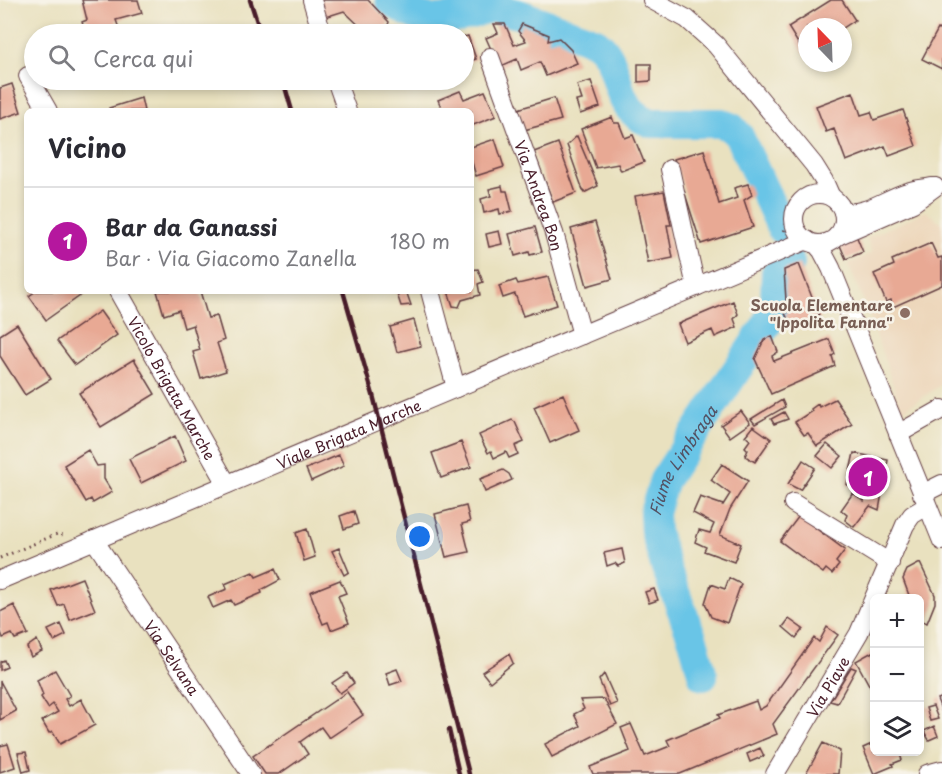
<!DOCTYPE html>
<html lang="it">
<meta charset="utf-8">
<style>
:root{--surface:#fff;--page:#f7f7f7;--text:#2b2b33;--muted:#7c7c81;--line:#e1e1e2;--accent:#b5179e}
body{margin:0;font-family:"Playpen Sans",sans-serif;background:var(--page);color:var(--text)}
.controls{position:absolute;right:18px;bottom:18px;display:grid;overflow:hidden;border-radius:9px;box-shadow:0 3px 9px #0003}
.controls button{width:54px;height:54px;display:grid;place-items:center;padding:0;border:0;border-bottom:2px solid var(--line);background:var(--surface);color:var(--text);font:30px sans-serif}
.compass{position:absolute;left:798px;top:18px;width:54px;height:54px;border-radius:50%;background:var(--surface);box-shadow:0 3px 9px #0003;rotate:337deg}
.you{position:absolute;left:420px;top:537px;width:21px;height:21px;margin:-15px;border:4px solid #fff;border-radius:50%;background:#1a73e8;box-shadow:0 0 0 9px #1a73e833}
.badge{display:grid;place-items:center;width:39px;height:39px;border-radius:50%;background:var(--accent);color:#fff;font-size:20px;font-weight:700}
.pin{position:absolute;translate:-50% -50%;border:3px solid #fff;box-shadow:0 2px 6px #0006}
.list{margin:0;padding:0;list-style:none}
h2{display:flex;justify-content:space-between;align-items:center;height:78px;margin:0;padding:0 24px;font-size:26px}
h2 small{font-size:20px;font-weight:400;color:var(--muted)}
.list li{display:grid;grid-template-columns:39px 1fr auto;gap:18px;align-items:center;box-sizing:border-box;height:108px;padding:0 24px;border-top:2px solid var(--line)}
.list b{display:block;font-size:22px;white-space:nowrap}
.list p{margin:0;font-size:20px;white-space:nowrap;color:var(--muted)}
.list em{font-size:20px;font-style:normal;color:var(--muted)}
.icon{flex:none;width:33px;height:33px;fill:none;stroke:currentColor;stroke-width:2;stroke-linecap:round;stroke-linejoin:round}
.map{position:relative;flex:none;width:942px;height:774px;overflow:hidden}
.search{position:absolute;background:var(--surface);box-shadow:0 3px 9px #0003;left:24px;top:24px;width:450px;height:66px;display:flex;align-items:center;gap:15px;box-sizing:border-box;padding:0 21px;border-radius:33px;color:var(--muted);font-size:22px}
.panel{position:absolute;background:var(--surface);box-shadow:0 3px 9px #0003;left:24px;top:108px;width:450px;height:186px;border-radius:9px}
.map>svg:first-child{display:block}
.built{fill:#edd7bb}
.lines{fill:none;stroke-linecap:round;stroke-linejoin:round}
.river{stroke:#69c5e7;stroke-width:30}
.building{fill:#e8a994}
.minor-casing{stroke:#623c41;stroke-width:20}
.path{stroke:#623c41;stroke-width:3;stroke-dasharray:1.5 4.5;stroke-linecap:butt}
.minor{stroke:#fff;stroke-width:18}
.rail{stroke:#4a1f2b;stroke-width:4.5}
.education-dot{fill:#8d6e63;stroke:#f7f3e8;stroke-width:2}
.labels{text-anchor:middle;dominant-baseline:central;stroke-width:5;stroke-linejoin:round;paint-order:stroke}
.street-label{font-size:15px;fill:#4a1f2b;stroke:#f7f3e8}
.education-label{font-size:15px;font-weight:bold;fill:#785e54;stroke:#f7f3e8;text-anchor:end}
.water-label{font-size:16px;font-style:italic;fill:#535163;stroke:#f7f3e8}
</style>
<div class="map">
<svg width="942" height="774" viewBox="0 0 942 774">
<rect width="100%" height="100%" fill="#f7f3e8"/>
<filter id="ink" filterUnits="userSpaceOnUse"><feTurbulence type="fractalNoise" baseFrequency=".0167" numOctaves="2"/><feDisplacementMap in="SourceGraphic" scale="12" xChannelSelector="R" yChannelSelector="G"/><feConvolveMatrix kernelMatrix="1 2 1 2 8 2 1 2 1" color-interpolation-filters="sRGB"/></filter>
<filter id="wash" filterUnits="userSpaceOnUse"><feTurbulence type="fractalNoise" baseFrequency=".008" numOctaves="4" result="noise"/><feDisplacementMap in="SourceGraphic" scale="24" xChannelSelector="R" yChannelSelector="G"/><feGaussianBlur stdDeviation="1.35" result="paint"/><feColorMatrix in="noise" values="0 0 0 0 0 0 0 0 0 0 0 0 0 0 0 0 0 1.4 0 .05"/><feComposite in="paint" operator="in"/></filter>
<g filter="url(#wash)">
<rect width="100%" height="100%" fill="#e9e1bf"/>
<path class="built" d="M926 211 942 223V384L902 411 867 308 848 264 872 253 867 238Z"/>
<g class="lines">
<g class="river">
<path d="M390 0C425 29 452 21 492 7"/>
<path d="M483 0 492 7 525 16 596 42C626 65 607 106 651 123H721L732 128 739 136 782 229"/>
<path id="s1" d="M703 676 694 643 665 565 655 531 654 513 664 480 767 324 775 303 776 273 790 263"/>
</g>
</g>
<g id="blocks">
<path class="building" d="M82 0H138L142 13 116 20 121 34H86L82 22 87 20Z
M316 0H368L389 22 385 34H368L344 11 322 18Z
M831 0H842L855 20 843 28 807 27V51L804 53 788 27Z
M494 24H505L514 45 526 41 518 31 522 24 549 35 548 41 559 38 571 50 577 63 546 76 540 62 521 70 517 59 499 67 486 38 498 33Z
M339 26 343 34H327L325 30Z
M938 29 942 31V69L922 59Z
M468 36 476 59 464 63V37Z
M638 64H651V81L638 82Z
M591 81 600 107 580 114 576 101 582 100 577 85Z
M12 84 21 112 0 119V88Z
M460 91 464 99 485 91 496 116 471 126V111H443L438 100Z
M853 92 861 115 871 112 874 120 903 110 916 146 889 156 885 146 846 161 834 129 826 132 816 106Z
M141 98 144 111H110L109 108Z
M554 98 561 120 524 130 518 109Z
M612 117 614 123H619L625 138 633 135 644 162 621 171 618 164 596 168 581 129Z
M577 136 598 186 584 193 567 145Z
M495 139 504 167 476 176 471 159V147Z
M558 143 576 193 553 202 534 152Z
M704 150 719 204 737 198 734 188 748 184 752 195 744 200 753 227 701 244 674 159Z
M502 186 503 191H507L512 211 500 214 499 209 484 213 481 199 491 196 489 189Z
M664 191 671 225H667L673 258 648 263 635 196Z
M595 222 612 279 587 286 571 229Z
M535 227 542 252 530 255 529 252 515 256 509 234Z
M499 231 502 244 489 247 486 234Z
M856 235 863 252 846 259 839 243Z
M931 243 938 258 942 257V285L893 307 891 300 886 302 874 274 894 265 892 260Z
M799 264 820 318 792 329 785 313 790 310 786 300 784 270Z
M478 269 483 282 478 284 480 295 462 300 459 307 453 306 448 291H471V270Z
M548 277 557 305 523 316 515 294 503 298 499 286 516 280 518 284Z
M36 291H87L46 320 29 296Z
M157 291H200L208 318 217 316 224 340 217 343 226 371 201 379 193 352 200 350 193 325 184 328 179 310 164 315Z
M396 291H406L411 305 401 306Z
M733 301 738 314 734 319 737 327 715 337 712 330 685 342 678 324Z
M100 311 117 335 75 365 57 341Z
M414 320 421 346 397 352 390 327Z
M17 324 51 379 25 395 0 356V335Z
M772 336 778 352 772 356 774 361 829 339 835 354 832 356 835 366 771 394 755 359 764 340Z
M134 359 155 394 101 427 79 393Z
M563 394 579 430 550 443 534 407Z
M835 399 852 424 817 446 808 433 804 435 795 422 812 411 811 409 818 404 819 407Z
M782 400 785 407 755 424 751 419Z
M741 411 750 423 730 437 721 425Z
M784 412 788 419 774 424 771 419Z
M512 420 515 422 524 442 515 446 518 454 509 458 506 452 494 458 491 451 488 453 479 435Z
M753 426 771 439 755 462 745 456 748 450 745 447 750 440 745 436Z
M175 436 186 461 141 483 129 459Z
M461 442 471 467 441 478 432 453Z
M827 444 842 456 832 468 817 456Z
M88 450 97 466 104 465V479L112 492 93 503 91 499 86 502 64 465Z
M854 453 888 460 879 510 870 506 854 527 845 520 847 515 841 510 853 493 864 501 866 488 847 485Z
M339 455 344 466 311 481 306 469Z
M803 460 815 468 800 490 788 484Z
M722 464 748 481 730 509 720 535 741 544 734 562 704 551 706 547 695 542 699 530 710 533 714 524 693 513 700 497 723 505 730 494 711 480Z
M503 470 509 474 512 480 485 492 480 479Z
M466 506 470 522 462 524 469 552 446 557 435 514Z
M354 511 358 524 344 529 340 516Z
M799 516 845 550 836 562 839 565 832 574 826 569 823 573 780 541Z
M307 529 315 557 304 561 296 533Z
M339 548 349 572 344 575 332 551Z
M622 549 625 563 618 566 615 563 607 566 604 553Z
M920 563 935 595V603L927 623 920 620V598H910L903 579 907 570Z
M275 569 280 580 261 590 262 593 234 605 231 600 213 608 208 597 227 589 225 584 253 572 256 577Z
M82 578 95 610 70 620 64 604 58 606 51 590Z
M729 578 741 584 727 623 711 617 705 603 711 584 725 589Z
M340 580 346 593 338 596 349 623 331 630 328 622 323 624 310 592Z
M654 589 658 600 649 603 645 592Z
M14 605 28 634 15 639 12 634 3 638 0 630V612Z
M789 619 803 629 796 638 783 627Z
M61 624 66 635 54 641 48 630Z
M827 627 838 635 773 724 777 734 680 774H593L590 767 630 751 621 728 631 724 645 756 670 746 667 740 720 718 718 715 756 701 759 710 766 706 814 638 819 642Z
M37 640 42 651 31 657 27 647Z
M874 651V694L856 661Z
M509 654 513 663 490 682 482 672Z
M4 660 7 667 0 670V662Z
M851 667 856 669 837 703 830 701Z
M397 669 402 681 390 685 386 673Z
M55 670 70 696 65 699 69 706 81 699 95 725 60 744 52 731 49 733 42 721 58 712 53 704 48 708 41 697 43 695 37 680Z
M347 673 354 683 340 693 332 683Z
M604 674 617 703 610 706 599 680Z
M0 681 16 711 0 720Z
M347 692 363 715 329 738 321 727 300 742 308 754 279 774H265L253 756Z
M942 697V712L937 699Z
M604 699 617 724 552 757 545 744 580 726 574 714 584 709 580 700Z
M933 706 938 719 930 721 926 708Z
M934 726 938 736 929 740 924 731Z
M823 743 840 751 838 774H806Z
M874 743V752H899L902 760 892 764 893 766 874 774 863 748Z
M8 744 15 767 0 772V746Z
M760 748 764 756 750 762 747 754Z
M26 752 30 770 23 772 18 753Z"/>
</g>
</g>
<g filter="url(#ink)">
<use href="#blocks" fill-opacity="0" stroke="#623c41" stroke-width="1.5"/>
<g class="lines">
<g class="minor-casing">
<g id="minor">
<path d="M312 0 322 34"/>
<path d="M652 0 687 19 716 45 814 165 824 181 831 197"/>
<path id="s2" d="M490 57 554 233 582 335"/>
<path d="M28 76 48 111"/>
<path d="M336 80 347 111"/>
<path d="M670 169 696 287"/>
<circle cx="819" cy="219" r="25"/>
<path d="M843 212C866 216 886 198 908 192 915 189 924 189 932 187"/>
<path d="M837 236 913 203 935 187"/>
<path d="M816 244 822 251 831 268 942 541"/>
<path id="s3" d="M118 291 227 484"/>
<path d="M430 291 456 388"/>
<path d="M898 434 942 409"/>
<path d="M922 494 942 484"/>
<path d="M793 503 890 563"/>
<path id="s4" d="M94 540 251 774"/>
<path id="s5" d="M0 580 807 240"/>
<path id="s6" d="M775 774 859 633 905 525 912 515 927 506"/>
<path d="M927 774 942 770"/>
</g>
</g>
<path class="path" d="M784 231 792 204 807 190 808 186
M0 558 57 534 65 535"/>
<use href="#minor" class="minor"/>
<path class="rail" d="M250 0 261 34
M283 80 292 111
M343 291 373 395 469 774
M449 730 459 774"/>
</g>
</g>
<circle class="education-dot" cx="905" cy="313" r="6"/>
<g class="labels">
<g class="street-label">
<text stroke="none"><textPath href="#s2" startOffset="147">Via Andrea Bon</textPath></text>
<text stroke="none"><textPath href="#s3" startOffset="111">Vicolo Brigata Marche</textPath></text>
<text stroke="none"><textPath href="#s5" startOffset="378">Viale Brigata Marche</textPath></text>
<text stroke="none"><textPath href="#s4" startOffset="141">Via Selvana</textPath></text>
<text stroke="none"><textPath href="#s6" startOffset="102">Via Piave</textPath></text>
</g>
<g class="education-label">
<text x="893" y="304">Scuola Elementare<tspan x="893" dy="17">"Ippolita Fanna"</tspan></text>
</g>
<g class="water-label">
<text stroke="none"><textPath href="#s1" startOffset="231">Fiume Limbraga</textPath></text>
</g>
</g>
</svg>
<div class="controls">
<button>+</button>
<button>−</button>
<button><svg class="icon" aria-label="layers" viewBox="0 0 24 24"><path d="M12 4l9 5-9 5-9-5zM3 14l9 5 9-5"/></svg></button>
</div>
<svg class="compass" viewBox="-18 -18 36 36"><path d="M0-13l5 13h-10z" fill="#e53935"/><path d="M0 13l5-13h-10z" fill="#7c7c81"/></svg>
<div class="you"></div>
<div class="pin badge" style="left:868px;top:477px">1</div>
<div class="search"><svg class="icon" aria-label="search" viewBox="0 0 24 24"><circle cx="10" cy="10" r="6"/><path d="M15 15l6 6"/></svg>Cerca qui</div>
<section class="panel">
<h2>Vicino<small></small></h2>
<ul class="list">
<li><span class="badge">1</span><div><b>Bar da Ganassi</b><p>Bar · Via Giacomo Zanella</p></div><em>180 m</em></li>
</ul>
</section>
</div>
